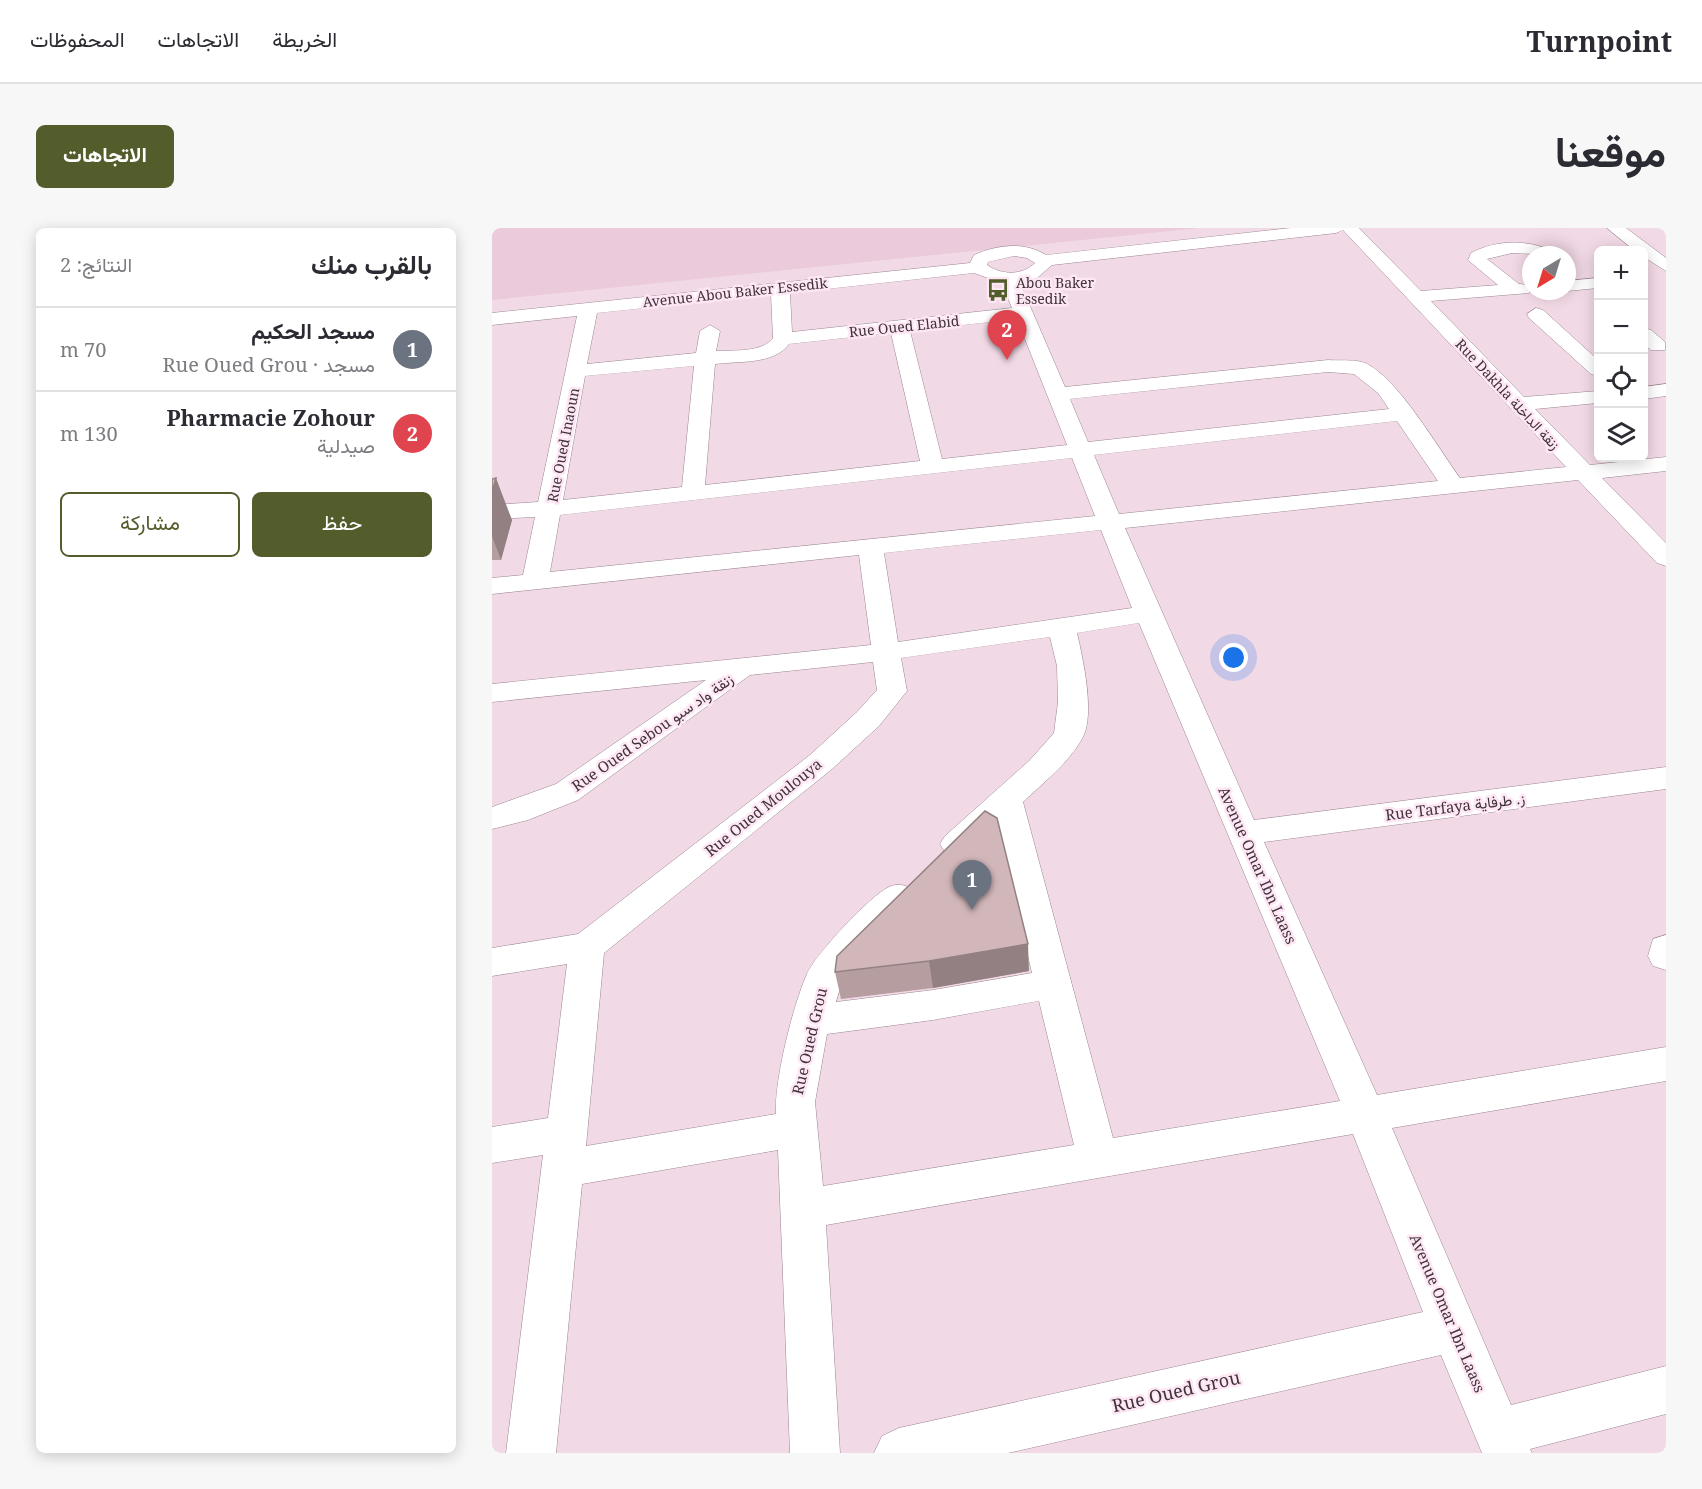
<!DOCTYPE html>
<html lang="ar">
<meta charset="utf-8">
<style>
:root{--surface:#fff;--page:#f7f7f7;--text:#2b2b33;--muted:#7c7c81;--line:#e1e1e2;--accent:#535c2b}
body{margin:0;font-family:"Noto Serif",Vazirmatn,serif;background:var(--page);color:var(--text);direction:rtl}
.controls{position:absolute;right:18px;top:18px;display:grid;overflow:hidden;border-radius:9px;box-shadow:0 3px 15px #0003}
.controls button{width:54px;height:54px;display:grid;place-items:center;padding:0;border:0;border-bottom:2px solid var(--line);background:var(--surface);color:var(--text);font:30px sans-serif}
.compass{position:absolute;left:1030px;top:18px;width:54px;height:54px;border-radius:50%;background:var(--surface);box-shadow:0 3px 15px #0003;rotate:218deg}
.you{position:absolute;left:742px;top:430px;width:21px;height:21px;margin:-15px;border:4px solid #fff;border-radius:50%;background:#1a73e8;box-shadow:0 0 0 9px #1a73e833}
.badge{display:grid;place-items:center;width:39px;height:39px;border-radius:50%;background:var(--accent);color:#fff;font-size:20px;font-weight:700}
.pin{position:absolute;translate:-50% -50px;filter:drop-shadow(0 2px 3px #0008)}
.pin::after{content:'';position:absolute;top:32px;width:21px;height:18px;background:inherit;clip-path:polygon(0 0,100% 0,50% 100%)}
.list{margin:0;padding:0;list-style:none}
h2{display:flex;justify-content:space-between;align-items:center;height:78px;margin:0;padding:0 24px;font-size:26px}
h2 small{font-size:20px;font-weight:400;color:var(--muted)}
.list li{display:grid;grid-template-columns:39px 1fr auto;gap:18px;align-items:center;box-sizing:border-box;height:84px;padding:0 24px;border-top:2px solid var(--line)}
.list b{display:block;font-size:22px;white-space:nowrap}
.list p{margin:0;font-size:20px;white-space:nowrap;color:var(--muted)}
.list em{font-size:20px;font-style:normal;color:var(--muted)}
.actions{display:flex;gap:12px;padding:18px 24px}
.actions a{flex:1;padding:14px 0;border:2px solid var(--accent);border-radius:9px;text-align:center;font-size:21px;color:var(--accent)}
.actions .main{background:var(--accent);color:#fff}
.icon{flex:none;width:33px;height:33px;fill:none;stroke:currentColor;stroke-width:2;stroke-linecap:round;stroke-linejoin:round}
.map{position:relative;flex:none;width:1174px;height:1225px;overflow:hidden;direction:ltr;border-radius:9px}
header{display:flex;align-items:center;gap:36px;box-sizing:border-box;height:84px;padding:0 30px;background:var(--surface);border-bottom:2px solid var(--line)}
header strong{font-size:28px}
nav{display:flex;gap:33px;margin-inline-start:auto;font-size:21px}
.intro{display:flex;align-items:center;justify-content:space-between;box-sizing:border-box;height:144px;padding:0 36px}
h1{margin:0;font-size:42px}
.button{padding:15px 27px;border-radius:9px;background:var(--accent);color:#fff;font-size:21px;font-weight:700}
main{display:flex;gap:36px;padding:0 36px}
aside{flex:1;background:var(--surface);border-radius:9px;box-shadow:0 3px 15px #0003}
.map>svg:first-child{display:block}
.built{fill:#eacadb}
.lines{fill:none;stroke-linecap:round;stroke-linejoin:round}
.minor-casing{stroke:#9b8591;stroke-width:1}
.minor{fill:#fff;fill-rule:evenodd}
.wall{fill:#b59da0}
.shaded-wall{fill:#938082}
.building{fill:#d2b7ba;stroke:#938082;stroke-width:1.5}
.labels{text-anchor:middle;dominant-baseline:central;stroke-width:5;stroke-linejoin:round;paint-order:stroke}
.far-poi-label{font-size:14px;fill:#3e343a;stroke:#ffe6f4;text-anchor:start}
.far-street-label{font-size:14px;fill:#3e343a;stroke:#ffe6f4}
.street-label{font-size:15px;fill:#3e343a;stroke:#ffe6f4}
.near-street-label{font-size:18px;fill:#3e343a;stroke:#ffe6f4}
</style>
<header>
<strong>Turnpoint</strong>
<nav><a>الخريطة</a><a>الاتجاهات</a><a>المحفوظات</a></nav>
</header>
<div class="intro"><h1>موقعنا</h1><a class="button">الاتجاهات</a></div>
<main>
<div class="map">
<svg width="1174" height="1225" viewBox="0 0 1174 1225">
<rect width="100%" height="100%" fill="#f2d9e6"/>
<path class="built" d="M0 0H707L0 72Z"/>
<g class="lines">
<g class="minor-casing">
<path id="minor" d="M799 0H867L929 63 1006 57 976 32 979 25C1004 12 1035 11 1060 23L1063 27 1020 25 995 31 1027 56 1037 57V65L939 73 1032 169 1106 163V175L1043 181 1098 237 1174 229V243L1110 250 1174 315V338L1165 335 1086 252 633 300 762 592 1174 539V561L772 614 885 867 1174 819V853L900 900 1019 1177 1174 1138V1186L1038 1221 1040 1225H990L949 1127 516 1225H382L390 1208 407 1200 931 1084 861 906 334 997 348 1225H298L286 922 90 956 64 1225H14L51 927 0 935V899L56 890 75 736 0 748V720L86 706 318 527 365 484 385 462 381 434 258 447 86 572 36 592 0 601V579L64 556 214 452 0 474V456L379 417 367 327 0 366V350L31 347 43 289 0 291V277L46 274 85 88 0 97V85L478 35 482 27C505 17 532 13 554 27ZM851 2 1074 239 968 250C946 220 906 150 873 135 863 131 847 133 836 132L573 159 528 55 545 50 560 37 844 5ZM522 28 535 30 543 35C530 48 509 47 495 37L496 34ZM482 45 510 55 520 80 300 104 298 65ZM279 67 281 110C270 125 241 122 224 123L228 103 218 97 208 103 204 125 95 136 105 85ZM525 91 575 217 450 231 418 103ZM399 105 428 233 213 257 223 136C246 133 282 137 297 116ZM202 138 190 259 71 272 93 148ZM836 144 862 146 886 165 897 181 596 214 578 171ZM905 193 946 253 627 286 602 227ZM580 230 603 288 58 344 68 287ZM609 302 640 380 406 414 392 325ZM647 395 848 873 621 910 531 574C551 555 578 534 591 509 603 485 591 431 585 405ZM558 409 565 438 566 474 562 505 537 533 453 608 448 616 453 624C477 631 489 613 505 598L540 745 441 762 344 774C351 745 373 721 395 701 406 691 417 682 424 669L419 660C411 657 406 655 397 659 379 667 323 727 315 746 301 777 282 853 284 886L94 918 112 725 340 541 387 498 415 463 409 430ZM547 773 582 917 331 958 323 874 335 806 441 792Z
M1115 0H1134L1174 30V43L1152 29V22H1142Z
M1106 50V60L1075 63H1073L1075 53Z
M1044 80 1051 82 1106 132V148L1099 146 1037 90 1035 86Z
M1152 100 1159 102 1173 114V122H1159L1152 116Z
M1174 156V168L1152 171V159Z
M1174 707V742L1161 738 1156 728 1161 711Z"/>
</g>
<use href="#minor" class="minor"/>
</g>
<path class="wall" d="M0 251 20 292 9 332H0Z
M493 583 537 743 441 760 349 771 343 744Z"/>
<path class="shaded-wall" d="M4 250 20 292 9 332 0 308V264Z
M536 716 537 743 441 760 437 733Z"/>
<path class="building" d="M4 250 0 264V251Z
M493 583 505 590 536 716 437 733 343 744 345 728Z"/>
<defs>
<g id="bus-bare" transform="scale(1.8)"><path d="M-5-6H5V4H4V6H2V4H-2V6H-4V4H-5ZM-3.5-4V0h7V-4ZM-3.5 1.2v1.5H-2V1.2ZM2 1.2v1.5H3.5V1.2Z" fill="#535c2b" stroke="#ffe6f4" stroke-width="2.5" paint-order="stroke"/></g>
</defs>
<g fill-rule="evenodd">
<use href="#bus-bare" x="506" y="62"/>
</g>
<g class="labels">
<g class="far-poi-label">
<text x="524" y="54">Abou Baker<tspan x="524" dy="16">Essedik</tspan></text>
</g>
<g class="far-street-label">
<text transform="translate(243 64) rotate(-6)">Avenue Abou Baker Essedik</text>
<text transform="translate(412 98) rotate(-6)">Rue Oued Elabid</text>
<text transform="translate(1016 166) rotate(47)">Rue Dakhla زنقة الداخلة</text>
<text transform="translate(71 217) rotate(-79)">Rue Oued Inaoun</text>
</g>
<g class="street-label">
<text transform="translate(160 504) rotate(-35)">Rue Oued Sebou زنقة واد سبو</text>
<text transform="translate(963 578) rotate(-7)">Rue Tarfaya ز. طرفاية</text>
<text transform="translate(271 579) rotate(-39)">Rue Oued Moulouya</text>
<text transform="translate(766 637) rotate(66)">Avenue Omar Ibn Laass</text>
<text transform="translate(317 813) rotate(-77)">Rue Oued Grou</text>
<text transform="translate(956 1085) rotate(67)">Avenue Omar Ibn Laass</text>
</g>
<g class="near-street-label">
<text transform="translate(684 1163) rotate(-13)">Rue Oued Grou</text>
</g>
</g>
</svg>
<div class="controls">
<button>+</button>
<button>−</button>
<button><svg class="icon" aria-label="locate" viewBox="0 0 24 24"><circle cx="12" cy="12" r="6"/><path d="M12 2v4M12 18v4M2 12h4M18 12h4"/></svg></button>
<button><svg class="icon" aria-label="layers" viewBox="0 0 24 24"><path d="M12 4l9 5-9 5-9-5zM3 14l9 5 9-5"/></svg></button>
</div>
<svg class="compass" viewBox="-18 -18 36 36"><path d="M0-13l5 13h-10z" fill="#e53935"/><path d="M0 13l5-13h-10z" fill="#7c7c81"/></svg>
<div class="you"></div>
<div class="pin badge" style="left:480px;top:682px;background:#6b7280">1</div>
<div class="pin badge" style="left:515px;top:132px;background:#e0444e">2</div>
</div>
<aside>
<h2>بالقرب منك<small>النتائج: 2</small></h2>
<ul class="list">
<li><span class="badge" style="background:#6b7280">1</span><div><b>مسجد الحكيم</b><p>مسجد · Rue Oued Grou</p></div><em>70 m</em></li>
<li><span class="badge" style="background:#e0444e">2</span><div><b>Pharmacie Zohour</b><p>صيدلية</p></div><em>130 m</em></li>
</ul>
<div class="actions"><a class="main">حفظ</a><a>مشاركة</a></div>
</aside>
</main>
